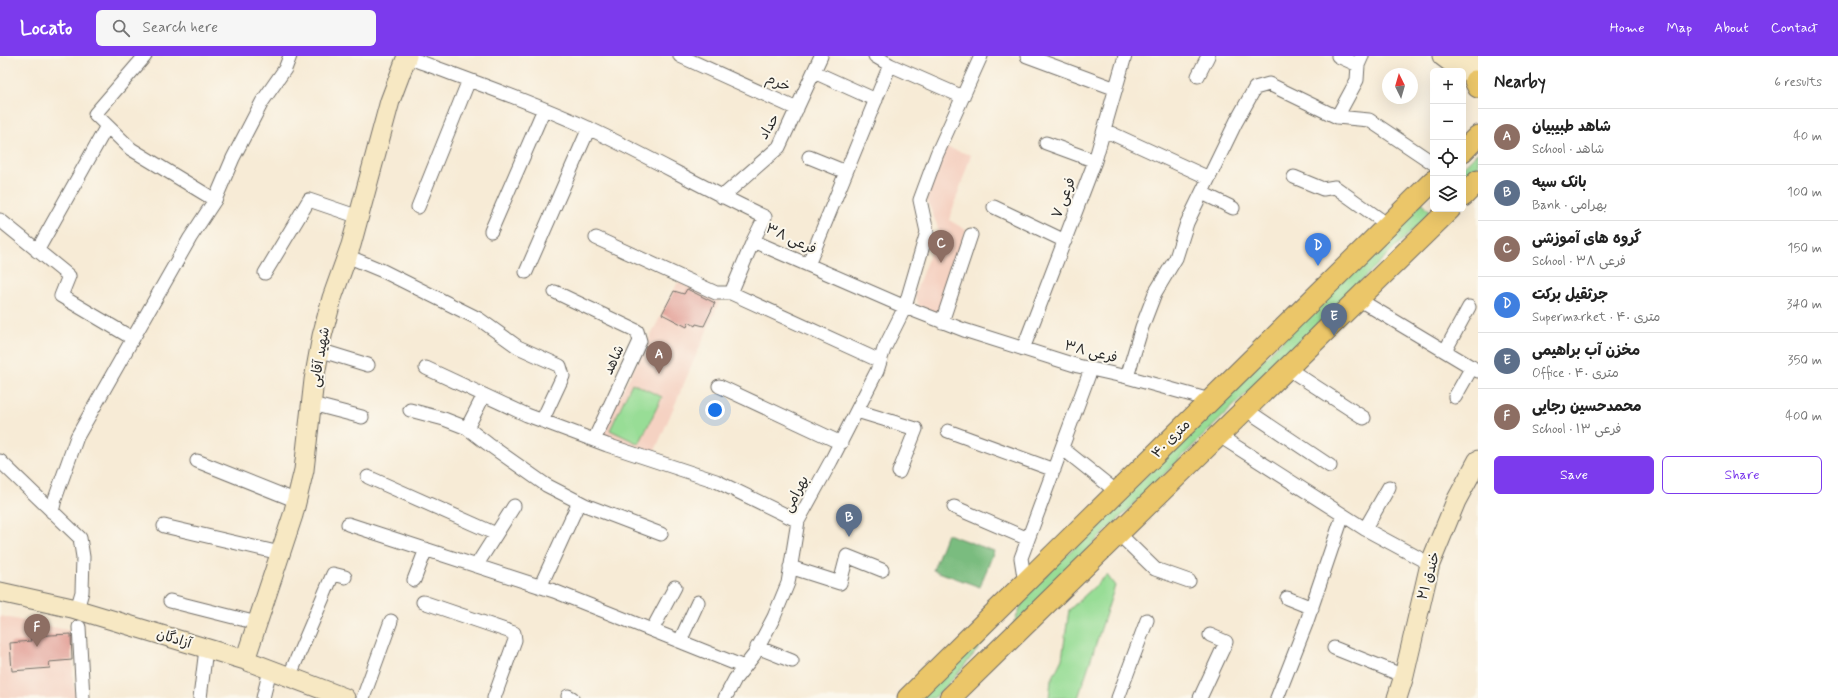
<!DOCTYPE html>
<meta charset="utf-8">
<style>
:root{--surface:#fff;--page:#f6f6f6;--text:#222;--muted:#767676;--line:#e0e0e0;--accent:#7c3aed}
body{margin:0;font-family:Mynerve,"Playpen Sans Arabic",sans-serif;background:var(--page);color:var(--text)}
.controls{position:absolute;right:12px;top:12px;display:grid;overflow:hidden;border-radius:6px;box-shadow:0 4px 16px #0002}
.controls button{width:36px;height:36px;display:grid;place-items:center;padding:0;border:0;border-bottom:1px solid var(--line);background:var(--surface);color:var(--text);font:20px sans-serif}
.compass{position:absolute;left:1382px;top:12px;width:36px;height:36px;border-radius:50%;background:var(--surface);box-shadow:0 4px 16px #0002;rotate:355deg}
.you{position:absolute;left:715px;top:354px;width:14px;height:14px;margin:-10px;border:3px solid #fff;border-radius:50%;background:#1a73e8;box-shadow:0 0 0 6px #1a73e833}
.badge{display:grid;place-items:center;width:26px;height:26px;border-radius:50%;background:var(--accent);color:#fff;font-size:13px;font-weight:700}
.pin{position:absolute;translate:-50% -33px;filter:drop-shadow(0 1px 2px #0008)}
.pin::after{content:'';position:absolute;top:21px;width:14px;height:12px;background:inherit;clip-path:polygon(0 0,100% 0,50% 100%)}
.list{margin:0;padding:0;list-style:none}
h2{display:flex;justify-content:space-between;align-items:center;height:52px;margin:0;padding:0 16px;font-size:17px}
h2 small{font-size:13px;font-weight:400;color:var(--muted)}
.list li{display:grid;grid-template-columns:26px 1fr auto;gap:12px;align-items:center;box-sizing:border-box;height:56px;padding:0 16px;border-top:1px solid var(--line)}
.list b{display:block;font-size:15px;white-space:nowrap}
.list p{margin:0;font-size:13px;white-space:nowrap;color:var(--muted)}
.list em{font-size:13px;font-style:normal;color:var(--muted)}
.actions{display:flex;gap:8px;padding:12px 16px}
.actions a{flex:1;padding:9px 0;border:1px solid var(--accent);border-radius:6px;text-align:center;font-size:14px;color:var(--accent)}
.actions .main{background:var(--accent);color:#fff}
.icon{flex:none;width:22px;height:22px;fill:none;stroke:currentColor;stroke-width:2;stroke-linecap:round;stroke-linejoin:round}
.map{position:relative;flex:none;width:1478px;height:642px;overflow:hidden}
header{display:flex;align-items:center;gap:24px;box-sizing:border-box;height:56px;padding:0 20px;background:var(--accent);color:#fff}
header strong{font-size:19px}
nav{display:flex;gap:22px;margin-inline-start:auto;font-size:14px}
.search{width:280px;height:36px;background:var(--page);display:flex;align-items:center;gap:10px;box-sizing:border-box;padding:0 14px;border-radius:6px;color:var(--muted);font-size:15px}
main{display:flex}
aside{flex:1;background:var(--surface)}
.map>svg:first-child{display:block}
.built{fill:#f5d2c2}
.green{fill:#98dd96;stroke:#628460}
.forest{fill:#7abc7f;stroke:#527455}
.building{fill:#e29d94}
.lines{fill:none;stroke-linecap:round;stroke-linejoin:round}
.street-casing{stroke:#726e67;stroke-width:15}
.secondary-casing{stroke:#726e67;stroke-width:21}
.primary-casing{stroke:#726e67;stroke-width:23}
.street{stroke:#fff;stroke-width:13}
.secondary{stroke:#f7e8c3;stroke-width:19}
.primary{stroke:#ebc669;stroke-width:21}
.labels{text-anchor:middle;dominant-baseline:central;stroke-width:4;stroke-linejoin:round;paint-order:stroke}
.street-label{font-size:14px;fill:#2b2b2b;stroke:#fbf7ec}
</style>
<header>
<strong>Locato</strong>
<div class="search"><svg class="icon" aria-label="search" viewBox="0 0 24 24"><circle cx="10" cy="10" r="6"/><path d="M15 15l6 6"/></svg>Search here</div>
<nav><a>Home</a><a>Map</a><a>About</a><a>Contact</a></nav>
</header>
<main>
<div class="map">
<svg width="1478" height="642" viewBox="0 0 1478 642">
<rect width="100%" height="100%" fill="#fbf7ec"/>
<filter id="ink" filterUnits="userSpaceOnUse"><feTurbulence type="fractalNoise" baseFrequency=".025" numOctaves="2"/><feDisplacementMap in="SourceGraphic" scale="8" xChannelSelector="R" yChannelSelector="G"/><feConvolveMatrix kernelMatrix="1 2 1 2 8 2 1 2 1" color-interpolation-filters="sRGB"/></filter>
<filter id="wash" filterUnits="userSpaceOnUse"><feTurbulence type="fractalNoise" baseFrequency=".012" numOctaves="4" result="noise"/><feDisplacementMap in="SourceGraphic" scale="16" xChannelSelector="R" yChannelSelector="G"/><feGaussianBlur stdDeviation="0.9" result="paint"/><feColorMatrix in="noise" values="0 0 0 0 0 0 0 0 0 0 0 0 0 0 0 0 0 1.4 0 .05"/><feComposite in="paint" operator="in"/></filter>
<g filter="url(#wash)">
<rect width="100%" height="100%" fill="#f7ebd6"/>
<path class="built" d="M945 91 971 99 949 164 966 174 940 259 919 250 914 239 939 174 926 142Z
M678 226 720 244 654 397 600 379Z
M0 560 72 575 73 627 77 642H0Z"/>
<path class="green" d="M1478 96V110L1463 124V111Z
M1422 146 1430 155 1425 162 1094 487 1012 572 1025 540Z
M632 327 662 341 639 388 610 374Z
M1107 519 1115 530 1078 642H1049L1051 625 1062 603 1069 554Z
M995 565 996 572 953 623 934 642H914Z"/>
<path class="forest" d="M947 478 994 495 980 531 933 514Z"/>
<g id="blocks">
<path class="building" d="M687 233 715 247 704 270 696 268 695 270 689 266 687 271 662 258 674 235 684 238Z
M71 578 72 604 49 606 50 612 12 615 10 587 31 585 30 580Z"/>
</g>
</g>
<g filter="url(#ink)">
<use href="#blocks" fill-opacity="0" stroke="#726e67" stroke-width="1"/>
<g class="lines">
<g class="street-casing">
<path id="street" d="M145 0 95 58 131 93 215 144
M680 0 797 53
M875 0 890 9 963 41
M1027 0 1116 33
M1338 0 1358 9
M407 1C468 24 530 45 588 72 648 100 705 133 765 161L753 185 905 251 964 274 1078 310 1127 321 1210 344
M814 16 876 44
M1198 20 1208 0
M1337 61 1357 24 1358 9 1362 0
M1104 74 1209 122
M1046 87 1095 105
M809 101 846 116
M1294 121 1323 133 1335 131 1388 169
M1202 137 1233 152
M722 141 779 91 821 0
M418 151 469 24
M994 151 1065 185
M0 164 69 220 61 240 132 282
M491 175 544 53
M596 182 716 237H731L880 305
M37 195 107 70
M347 200 383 215 479 263 518 291 560 310 563 320 542 365
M808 209 890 9
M526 216 589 72
M265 217 309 144 359 161
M555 236 637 275 640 285 594 384
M731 237 753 185
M1358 243 1478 315
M942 266 971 179
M1023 293 1095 105 1125 0
M319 294 368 309
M1445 295 1469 251
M426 312 527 359 607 389 716 425 798 465
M1287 312 1364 362
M1127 321 1142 271 1155 237 1176 202 1187 167 1236 66 1255 32 1269 28 1337 61 1369 64 1433 107
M719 330 841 387
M1455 341 1472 311
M312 348 362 361
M1245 353 1330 410
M410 354 444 363 467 372 488 388 546 429 585 449 661 478
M857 355 916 373 899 416
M467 372 484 339
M948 375 1054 414
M1218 379 1365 473 1430 508
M1062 392 1117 436
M0 405 80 482 83 501 82 536 77 553
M197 405 297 445
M368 421 496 478
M954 451 1028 483
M52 456 55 443 77 381 190 182 215 144 233 102 262 46 285 13 290 0
M348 468 554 535 744 611
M164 470 280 497
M1365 473 1389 431
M1118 477 1155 513 1189 525
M476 510 514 450
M790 511 840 527 847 500 882 514
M414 524 426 493
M1025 527 1021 502 1091 313
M540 531 579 446
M1287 542 1312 552
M170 545 257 567
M423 546 514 577 515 584 494 642
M79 571 83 642
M652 574 675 531
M680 585 698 546
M757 591 792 605
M1334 592 1404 620
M289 621 333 518 345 521
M568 640 572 642
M200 642 206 593
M263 642 270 614
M363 642 391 565
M725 642 735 623 754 599 774 561 788 527 798 465 831 405 877 315 884 293 905 251 927 176 920 144 937 98 981 0
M1118 642 1147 564
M1200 642 1226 586 1210 579
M1277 642 1306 568 1343 459"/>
</g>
<g class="secondary-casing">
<path id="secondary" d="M1442 0 1462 15
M1463 0 1478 11
M0 536 72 552 245 604 345 642
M245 604 293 459 304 414 314 324 322 280 332 242 351 189 390 45 407 0
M1397 642 1404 620 1430 508 1456 445 1478 404"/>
</g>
<g class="primary-casing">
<path id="primary" d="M1475 25 1478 31
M1463 95 1478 80
M1463 140 1478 125
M908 642 1433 125
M950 642 1450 153"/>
</g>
<use href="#street" class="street"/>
<use href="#secondary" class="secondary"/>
<use href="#primary" class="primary"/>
</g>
</g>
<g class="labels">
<g class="street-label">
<text transform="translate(778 27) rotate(24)">خرم</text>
<text transform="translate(769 71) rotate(-60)">حداد</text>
<text transform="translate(1064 142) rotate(-69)">فرعی ۷</text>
<text transform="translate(791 183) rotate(25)">فرعی ۳۸</text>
<text transform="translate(1091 296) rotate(14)">فرعی ۳۸</text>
<text transform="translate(320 301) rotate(-80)">شهید آقایی</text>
<text transform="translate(614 304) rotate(-65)">شاهد</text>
<text transform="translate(1171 383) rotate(-45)">۴۰ متری</text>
<text transform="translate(796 438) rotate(-62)">بهرامی</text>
<text transform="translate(1429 520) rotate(-74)">۲۱ خندق</text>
<text transform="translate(174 583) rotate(17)">آزادگان</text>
</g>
</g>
</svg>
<div class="controls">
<button>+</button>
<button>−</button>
<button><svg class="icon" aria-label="locate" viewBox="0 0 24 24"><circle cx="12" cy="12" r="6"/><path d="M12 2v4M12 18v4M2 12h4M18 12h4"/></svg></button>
<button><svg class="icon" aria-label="layers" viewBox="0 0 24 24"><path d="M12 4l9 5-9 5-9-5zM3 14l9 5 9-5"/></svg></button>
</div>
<svg class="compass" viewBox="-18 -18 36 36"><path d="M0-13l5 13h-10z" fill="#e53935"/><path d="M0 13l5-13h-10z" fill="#767676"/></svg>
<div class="you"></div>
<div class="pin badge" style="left:659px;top:318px;background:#8d6e63">A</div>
<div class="pin badge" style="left:849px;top:481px;background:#5c6f8a">B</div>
<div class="pin badge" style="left:941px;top:207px;background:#8d6e63">C</div>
<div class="pin badge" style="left:1318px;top:210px;background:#3f7fe0">D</div>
<div class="pin badge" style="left:1334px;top:280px;background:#5c6f8a">E</div>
<div class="pin badge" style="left:37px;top:591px;background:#8d6e63">F</div>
</div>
<aside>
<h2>Nearby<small>6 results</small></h2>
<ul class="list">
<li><span class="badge" style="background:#8d6e63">A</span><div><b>شاهد طبیبیان</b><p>School · شاهد</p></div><em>40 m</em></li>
<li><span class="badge" style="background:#5c6f8a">B</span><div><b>بانک سپه</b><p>Bank · بهرامی</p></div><em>100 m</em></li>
<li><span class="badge" style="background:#8d6e63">C</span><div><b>گروه های آموزشی</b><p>School · فرعی ۳۸</p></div><em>150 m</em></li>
<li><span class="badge" style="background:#3f7fe0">D</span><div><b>جرثقیل برکت</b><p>Supermarket · ۴۰ متری</p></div><em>340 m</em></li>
<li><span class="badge" style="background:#5c6f8a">E</span><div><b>مخزن آب براهیمی</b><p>Office · ۴۰ متری</p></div><em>350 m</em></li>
<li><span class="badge" style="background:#8d6e63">F</span><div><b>محمدحسین رجایی</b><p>School · فرعی ۱۳</p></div><em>400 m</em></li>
</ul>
<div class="actions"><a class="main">Save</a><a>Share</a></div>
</aside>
</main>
